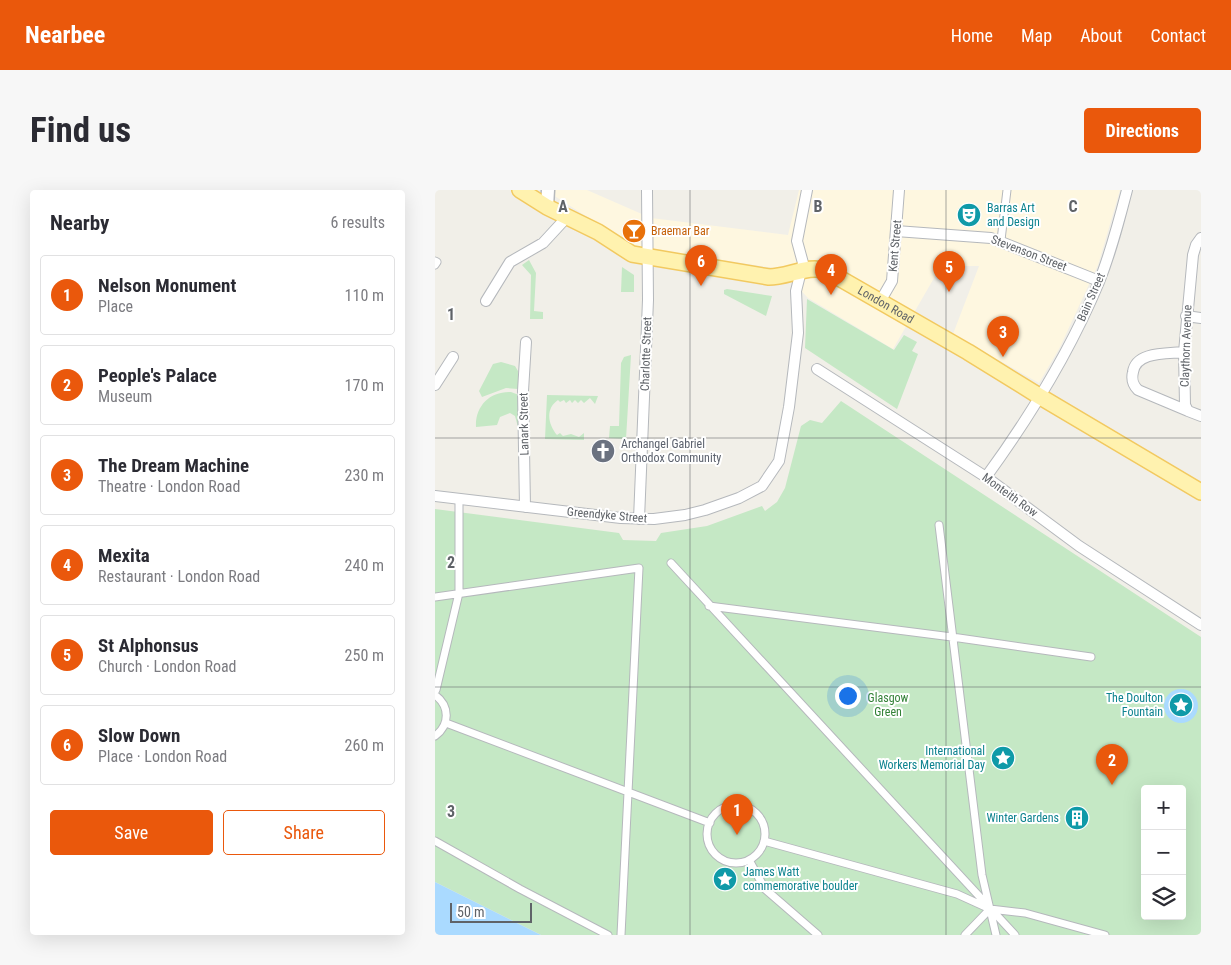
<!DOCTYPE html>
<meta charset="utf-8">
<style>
:root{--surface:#fff;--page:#f7f7f7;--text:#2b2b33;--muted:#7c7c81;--line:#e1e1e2;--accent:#ea580c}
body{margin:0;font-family:"Roboto Condensed",sans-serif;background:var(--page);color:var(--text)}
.controls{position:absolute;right:15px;bottom:15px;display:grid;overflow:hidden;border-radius:5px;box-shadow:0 5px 20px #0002}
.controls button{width:45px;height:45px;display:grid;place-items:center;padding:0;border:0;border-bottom:1px solid var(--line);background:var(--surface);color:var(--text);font:25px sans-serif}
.scale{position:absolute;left:15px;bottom:12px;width:82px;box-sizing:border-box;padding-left:5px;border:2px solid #5f6368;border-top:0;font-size:14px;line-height:18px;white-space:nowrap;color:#5f6368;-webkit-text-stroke:4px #fff;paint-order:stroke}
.you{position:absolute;left:412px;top:505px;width:18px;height:18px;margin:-12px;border:4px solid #fff;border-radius:50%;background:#1a73e8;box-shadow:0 0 0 8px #1a73e833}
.badge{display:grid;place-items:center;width:32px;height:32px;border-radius:50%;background:var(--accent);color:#fff;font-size:16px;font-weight:700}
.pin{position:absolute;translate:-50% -41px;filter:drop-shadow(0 1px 2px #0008)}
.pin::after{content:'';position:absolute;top:26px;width:18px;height:15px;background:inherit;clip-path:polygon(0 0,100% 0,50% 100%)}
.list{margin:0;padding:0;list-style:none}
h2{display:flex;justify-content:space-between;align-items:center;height:65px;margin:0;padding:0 20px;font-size:21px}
h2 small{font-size:16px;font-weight:400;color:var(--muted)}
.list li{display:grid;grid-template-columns:32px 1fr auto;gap:15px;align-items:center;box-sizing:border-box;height:80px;margin:0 10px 10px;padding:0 10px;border:1px solid var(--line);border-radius:5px}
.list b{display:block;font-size:19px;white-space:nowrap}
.list p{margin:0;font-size:16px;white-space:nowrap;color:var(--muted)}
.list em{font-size:16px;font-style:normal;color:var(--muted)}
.actions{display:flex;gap:10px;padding:15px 20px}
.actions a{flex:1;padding:11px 0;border:1px solid var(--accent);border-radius:5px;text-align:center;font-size:18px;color:var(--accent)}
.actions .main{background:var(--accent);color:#fff}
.icon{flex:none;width:28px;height:28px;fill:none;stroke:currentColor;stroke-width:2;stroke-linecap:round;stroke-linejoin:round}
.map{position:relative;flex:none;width:766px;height:745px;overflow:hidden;border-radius:5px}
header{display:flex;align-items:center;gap:30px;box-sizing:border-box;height:70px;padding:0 25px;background:var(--accent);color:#fff}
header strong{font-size:24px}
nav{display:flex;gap:28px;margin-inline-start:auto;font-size:18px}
.intro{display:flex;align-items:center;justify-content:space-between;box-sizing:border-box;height:120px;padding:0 30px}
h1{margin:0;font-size:35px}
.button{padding:12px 22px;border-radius:5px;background:var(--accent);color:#fff;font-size:18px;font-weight:700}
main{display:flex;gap:30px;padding:0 30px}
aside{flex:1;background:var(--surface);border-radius:5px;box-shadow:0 5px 20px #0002}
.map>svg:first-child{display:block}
.commercial{fill:#fef7e0}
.green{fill:#c5e8c5;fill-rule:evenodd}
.water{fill:#aadaff}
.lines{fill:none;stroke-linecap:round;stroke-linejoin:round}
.pedestrian-casing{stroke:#b5b8bc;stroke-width:9}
.minor-casing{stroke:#b5b8bc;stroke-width:12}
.tertiary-casing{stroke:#b5b8bc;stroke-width:15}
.primary-casing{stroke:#f2c960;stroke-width:18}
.pedestrian{stroke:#fff;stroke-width:7}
.minor{stroke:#fff;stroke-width:10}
.tertiary{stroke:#fff;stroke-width:12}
.primary{stroke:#fff2af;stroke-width:15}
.grid{fill:none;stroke:#5f6368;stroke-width:1;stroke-opacity:0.55}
.labels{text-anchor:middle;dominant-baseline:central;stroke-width:4;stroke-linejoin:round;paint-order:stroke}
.culture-label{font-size:12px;fill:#0d838f;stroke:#fff;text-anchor:end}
.food-label{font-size:12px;fill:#c56008;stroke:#fff;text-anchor:start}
.street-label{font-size:12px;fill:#5f6368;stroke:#fff}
.worship-label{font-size:12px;fill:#5b616d;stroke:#fff;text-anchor:start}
.park-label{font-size:12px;fill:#348238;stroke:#fff}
.grid-label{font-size:16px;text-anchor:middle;font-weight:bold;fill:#5f6368;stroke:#fff;stroke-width:4;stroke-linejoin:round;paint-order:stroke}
</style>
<header>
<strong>Nearbee</strong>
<nav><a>Home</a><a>Map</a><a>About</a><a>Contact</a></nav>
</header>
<div class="intro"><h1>Find us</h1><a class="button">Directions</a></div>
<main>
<aside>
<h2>Nearby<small>6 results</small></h2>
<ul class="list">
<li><span class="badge">1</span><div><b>Nelson Monument</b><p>Place</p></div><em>110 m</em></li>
<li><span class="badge">2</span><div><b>People's Palace</b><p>Museum</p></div><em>170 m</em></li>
<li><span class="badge">3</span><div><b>The Dream Machine</b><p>Theatre · London Road</p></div><em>230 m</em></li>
<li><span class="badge">4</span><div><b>Mexita</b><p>Restaurant · London Road</p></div><em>240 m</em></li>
<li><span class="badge">5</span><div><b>St Alphonsus</b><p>Church · London Road</p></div><em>250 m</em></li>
<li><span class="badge">6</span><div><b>Slow Down</b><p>Place · London Road</p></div><em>260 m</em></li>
</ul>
<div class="actions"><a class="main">Save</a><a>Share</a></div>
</aside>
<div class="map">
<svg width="766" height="745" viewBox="0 0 766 745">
<rect width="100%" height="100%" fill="#f1efe8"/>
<path class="commercial" d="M117 0H152L216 28 353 45 364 0H685L663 75 625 157 604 193 518 144 544 76H506L458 159 373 108 346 79 199 57 118 5Z"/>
<path class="green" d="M94 70 101 83 99 121 108 122V129H95L96 85 87 75Z
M187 77 199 85V102H186Z
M292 99 337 106 331 126 289 104V100Z
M372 109 459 160 469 145 482 152 477 161 483 164 462 219 370 158Z
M196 165 191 249 174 248 175 236H184L186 173 189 167Z
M66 172 80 176 83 181V199L71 198 47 207 44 201 58 174Z
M76 202 84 205 83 228 88 238 89 255H83V237L80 226 75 223 65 227 62 235 41 237C40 216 55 201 76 202Z
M112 205 163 206 160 214 155 208 149 213 146 210 143 213 140 210 137 213 135 210 131 213 129 210 125 212 123 210C110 219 113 234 122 245L125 243 128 246 136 244 144 247 149 243V250L110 249Z
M406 211 766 447V745H106L0 692V319L184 343 188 350 221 351 226 343 272 336 327 316 330 321 342 312 350 298 366 236 375 230 387 233ZM710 599H747V726H710Z"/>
<path class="water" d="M729 516a17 17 0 1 1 34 0a17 17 0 1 1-34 0Z
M0 692 106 745H0Z"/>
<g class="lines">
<g class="pedestrian-casing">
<path id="pedestrian" d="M566 50 572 0
M0 71 2 72 0 75
M504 335 547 685 561 745
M236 373 580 745
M0 407 204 378 186 745
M274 416 517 447 656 467
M1 500 24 403V309
M0 505C15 516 15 535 0 546
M11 533 275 633
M272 644a29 29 0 1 1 58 0a29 29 0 1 1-58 0Z
M0 651 85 699 173 745
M329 651 522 704 555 719 590 723 670 745
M314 670 330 699 383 745
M530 745 555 719"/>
</g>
<g class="minor-casing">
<path id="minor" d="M461 41 556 48 664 91
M766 48 761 55 758 65 749 162 750 215 753 221 766 226
M446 110 457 91 464 0
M51 111 75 72 108 53 132 27
M751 126 766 128
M749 162C733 164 701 161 698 182 696 190 698 195 703 200L753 221
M382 179 551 287 644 356 766 435
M0 195 18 167
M551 287C594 228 636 159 664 92 676 62 684 31 692 0
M0 306 186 328 219 329 250 325 270 320 304 308 327 296 344 271 354 217 363 143 361 101 368 73 362 51 372 0
M90 317 88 201 91 152
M204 329 213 110 212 0"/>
</g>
<g class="tertiary-casing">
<path id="tertiary" d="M112 17 113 0"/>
</g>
<g class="primary-casing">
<g id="primary">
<path id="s1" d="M85 0 112 17 163 42 197 64 334 87C353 87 374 74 392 81L533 162 604 206 766 302"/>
</g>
</g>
<use href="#pedestrian" class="pedestrian"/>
<use href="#minor" class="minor"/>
<use href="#tertiary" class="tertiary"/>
<use href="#primary" class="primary"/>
</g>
<path class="grid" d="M255 0V745M511 0V745M0 248H766M0 497H766"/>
<defs>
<g id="theatre-disc" transform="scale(1.25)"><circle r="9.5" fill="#0f9aa8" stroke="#fff"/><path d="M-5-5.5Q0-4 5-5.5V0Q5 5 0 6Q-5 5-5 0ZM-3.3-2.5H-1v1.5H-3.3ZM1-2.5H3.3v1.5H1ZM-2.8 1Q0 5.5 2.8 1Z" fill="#fff"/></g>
<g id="bar-disc" transform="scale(1.25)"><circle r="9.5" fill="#e8710a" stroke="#fff"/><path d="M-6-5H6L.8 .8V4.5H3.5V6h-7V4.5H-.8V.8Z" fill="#fff"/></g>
<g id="church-disc" transform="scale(1.25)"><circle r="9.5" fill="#6b7280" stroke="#fff"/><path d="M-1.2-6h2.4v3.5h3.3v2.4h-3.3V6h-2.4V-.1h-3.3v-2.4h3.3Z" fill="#fff"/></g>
<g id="sight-disc" transform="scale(1.25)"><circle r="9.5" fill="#0f9aa8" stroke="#fff"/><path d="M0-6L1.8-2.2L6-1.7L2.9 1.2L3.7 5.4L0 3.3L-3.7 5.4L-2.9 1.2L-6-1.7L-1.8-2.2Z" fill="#fff"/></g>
<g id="building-disc" transform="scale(1.25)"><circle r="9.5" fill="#0f9aa8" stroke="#fff"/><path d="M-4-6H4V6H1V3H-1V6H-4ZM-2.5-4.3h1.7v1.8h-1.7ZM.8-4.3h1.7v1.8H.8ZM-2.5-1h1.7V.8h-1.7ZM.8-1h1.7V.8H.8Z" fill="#fff"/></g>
</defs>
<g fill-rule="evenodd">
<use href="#theatre-disc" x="534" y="25"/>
<use href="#bar-disc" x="199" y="41"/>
<use href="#church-disc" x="168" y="261"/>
<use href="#sight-disc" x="746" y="515"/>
<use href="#sight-disc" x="568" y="568"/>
<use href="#building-disc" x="642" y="628"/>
<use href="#sight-disc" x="290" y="689"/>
</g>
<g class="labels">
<g class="culture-label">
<text x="552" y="18" text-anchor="start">Barras Art<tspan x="552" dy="14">and Design</tspan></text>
<text x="728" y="508">The Doulton<tspan x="728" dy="14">Fountain</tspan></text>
<text x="550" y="561">International<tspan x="550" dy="14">Workers Memorial Day</tspan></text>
<text x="624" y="628">Winter Gardens</text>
<text x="308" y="682" text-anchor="start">James Watt<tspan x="308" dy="14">commemorative boulder</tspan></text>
</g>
<g class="food-label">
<text x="216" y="41">Braemar Bar</text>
</g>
<g class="street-label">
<text transform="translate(460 56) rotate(-85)">Kent Street</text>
<text transform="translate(594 63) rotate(21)">Stevenson Street</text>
<text transform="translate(656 107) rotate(-66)">Bain Street</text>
<text stroke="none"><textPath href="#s1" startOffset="395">London Road</textPath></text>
<text transform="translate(751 156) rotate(-88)">Claythorn Avenue</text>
<text transform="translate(211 164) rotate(-88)">Charlotte Street</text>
<text transform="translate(89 234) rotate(-91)">Lanark Street</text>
<text transform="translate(575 305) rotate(36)">Monteith Row</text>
<text transform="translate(172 325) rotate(5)">Greendyke Street</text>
</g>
<g class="worship-label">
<text x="186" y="254">Archangel Gabriel<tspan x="186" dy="14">Orthodox Community</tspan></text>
</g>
<g class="park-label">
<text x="453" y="508">Glasgow<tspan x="453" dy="14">Green</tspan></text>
</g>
</g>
<g class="grid-label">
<text x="128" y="22">A</text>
<text x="383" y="22">B</text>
<text x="638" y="22">C</text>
<text x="16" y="130">1</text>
<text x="16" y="378">2</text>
<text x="16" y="627">3</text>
</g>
</svg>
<div class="controls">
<button>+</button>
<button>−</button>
<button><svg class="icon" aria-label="layers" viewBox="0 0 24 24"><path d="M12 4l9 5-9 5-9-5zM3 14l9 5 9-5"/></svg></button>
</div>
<div class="scale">50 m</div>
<div class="you"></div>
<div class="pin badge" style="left:302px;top:645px">1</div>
<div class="pin badge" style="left:677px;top:595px">2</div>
<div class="pin badge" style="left:568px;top:167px">3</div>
<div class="pin badge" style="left:396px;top:105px">4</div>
<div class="pin badge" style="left:514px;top:102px">5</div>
<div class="pin badge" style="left:266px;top:96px">6</div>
</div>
</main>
